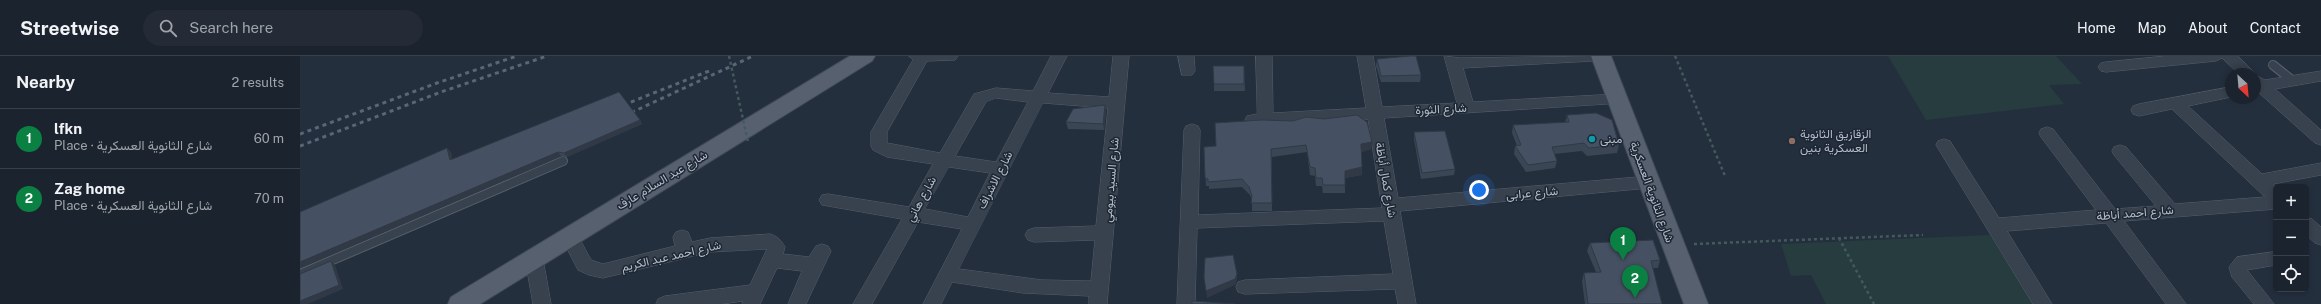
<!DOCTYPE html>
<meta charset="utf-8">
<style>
:root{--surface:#1b232e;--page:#242b36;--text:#f1f3f6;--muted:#a0a4aa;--line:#39404a;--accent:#0b8043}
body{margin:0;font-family:"Public Sans",Vazirmatn,sans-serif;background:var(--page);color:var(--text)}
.controls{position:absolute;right:12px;bottom:12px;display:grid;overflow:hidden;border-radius:6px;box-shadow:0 2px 6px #0003}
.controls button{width:36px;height:36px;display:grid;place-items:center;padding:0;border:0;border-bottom:1px solid var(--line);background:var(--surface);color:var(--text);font:20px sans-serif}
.compass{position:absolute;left:1925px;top:12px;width:36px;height:36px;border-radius:50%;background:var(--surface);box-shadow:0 2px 6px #0003;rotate:154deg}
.you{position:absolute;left:1179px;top:134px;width:14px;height:14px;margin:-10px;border:3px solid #fff;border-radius:50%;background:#1a73e8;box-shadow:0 0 0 6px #1a73e833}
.badge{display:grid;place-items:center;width:26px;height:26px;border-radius:50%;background:var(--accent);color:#fff;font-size:13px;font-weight:700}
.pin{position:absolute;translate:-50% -33px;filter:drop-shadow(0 1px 2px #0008)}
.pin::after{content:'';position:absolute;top:21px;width:14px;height:12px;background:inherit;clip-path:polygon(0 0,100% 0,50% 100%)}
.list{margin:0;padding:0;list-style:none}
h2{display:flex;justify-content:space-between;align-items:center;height:52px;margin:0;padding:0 16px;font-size:17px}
h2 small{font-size:13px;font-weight:400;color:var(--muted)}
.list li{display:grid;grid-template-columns:26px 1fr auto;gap:12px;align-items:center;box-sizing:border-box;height:60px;padding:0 16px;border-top:1px solid var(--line)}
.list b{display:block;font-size:15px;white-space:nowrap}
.list p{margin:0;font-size:13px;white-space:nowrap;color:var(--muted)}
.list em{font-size:13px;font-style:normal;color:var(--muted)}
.icon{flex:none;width:22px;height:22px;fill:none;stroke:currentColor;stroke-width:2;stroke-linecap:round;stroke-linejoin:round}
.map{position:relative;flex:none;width:2021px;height:248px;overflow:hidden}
header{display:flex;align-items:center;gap:24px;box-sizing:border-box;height:56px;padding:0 20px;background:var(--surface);border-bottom:1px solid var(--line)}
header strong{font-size:19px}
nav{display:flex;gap:22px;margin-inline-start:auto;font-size:14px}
.search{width:280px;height:36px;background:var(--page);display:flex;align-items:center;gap:10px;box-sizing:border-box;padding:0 14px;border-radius:22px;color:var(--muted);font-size:15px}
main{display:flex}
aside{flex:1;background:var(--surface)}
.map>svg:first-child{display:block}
.green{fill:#263c3f}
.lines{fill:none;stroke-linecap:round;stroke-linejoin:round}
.service-casing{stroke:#565f6c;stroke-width:10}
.minor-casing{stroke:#565f6c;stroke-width:1}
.primary-casing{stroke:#414a57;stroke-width:2}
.path{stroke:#44595c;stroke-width:2.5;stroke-dasharray:3 3;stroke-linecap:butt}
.service{stroke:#38414e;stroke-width:8}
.minor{fill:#38414e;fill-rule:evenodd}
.primary{fill:#56606e;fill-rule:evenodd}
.rail{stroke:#5a6575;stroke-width:3;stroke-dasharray:4 4;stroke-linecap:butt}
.path-bridge{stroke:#44595c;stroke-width:2.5;stroke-dasharray:3 3;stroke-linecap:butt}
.wall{fill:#3b4654}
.shaded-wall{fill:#303945}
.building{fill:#455162;stroke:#303945}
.culture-dot{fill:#0f9aa8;stroke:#1d2633;stroke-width:1.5}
.education-dot{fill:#8d6e63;stroke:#1d2633;stroke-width:1.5}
.labels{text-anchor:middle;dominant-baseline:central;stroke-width:3;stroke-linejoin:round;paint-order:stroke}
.street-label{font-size:12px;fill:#b4bcc9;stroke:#1d2633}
.poi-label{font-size:12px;fill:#b4bcc9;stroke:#1d2633;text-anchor:start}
</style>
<header>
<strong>Streetwise</strong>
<div class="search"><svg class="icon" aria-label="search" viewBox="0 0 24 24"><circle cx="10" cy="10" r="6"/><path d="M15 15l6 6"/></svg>Search here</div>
<nav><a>Home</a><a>Map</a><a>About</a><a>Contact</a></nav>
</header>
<main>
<aside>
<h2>Nearby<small>2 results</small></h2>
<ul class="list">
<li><span class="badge">1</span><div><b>lfkn</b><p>Place · شارع الثانوية العسكرية</p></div><em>60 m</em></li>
<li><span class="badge">2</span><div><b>Zag home</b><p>Place · شارع الثانوية العسكرية</p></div><em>70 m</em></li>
</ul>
</aside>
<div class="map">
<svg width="2021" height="248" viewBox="0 0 2021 248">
<rect width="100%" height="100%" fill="#242f3e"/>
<path class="green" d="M1588 0H1756L1782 28 1749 29 1764 48 1626 64Z
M1690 179 1734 248H1526L1511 219 1491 220 1481 188Z"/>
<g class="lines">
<g class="service-casing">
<path id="service" d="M1973 9 1993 25
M0 218 263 105"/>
</g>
<g class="minor-casing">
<path id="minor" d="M609 0H658L655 4 627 5 587 76V87L640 97 674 38 696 32 733 35 751 0H767L748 37 809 41 813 0H829L807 248H789V240L723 237 652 226 641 248H623L662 173 618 166 572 248H553L602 163 528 150 522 149 519 144 522 139 528 138 609 151 633 108 587 101 573 94 571 90V76L613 4ZM696 42 728 46 696 106 655 100 686 46ZM743 47 808 52 796 170 734 172 728 174 725 179 728 184 734 186 795 184 791 225 742 224 659 213ZM649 111 690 117 668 161 625 153Z
M878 0H894L895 15 892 19H882Z
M956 0H972L973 57 1066 52 1057 0H1073L1082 51 1157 47 1144 0 1160 2 1301 0 1298 4 1293 5 1163 12 1173 46 1317 38 1323 39 1325 43 1323 47 1084 62 1098 142 1349 120 1355 122 1358 126 1355 130 1349 132 1100 155 1116 248H1098L1095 233 945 238 938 236 936 231 938 226 945 224 1093 218 1084 165 897 172 895 248H877L884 74 886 70 892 68 898 70 900 74 898 159 1082 152 1068 63 965 70 947 68 945 64 947 60 957 58Z
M1866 0H1938L1956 18 1955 19 1965 24 2021 15V25L1975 33 2021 74V89L2015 87 1958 36H1955V18H1939L1922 2 1916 5 1806 16 1801 15 1798 11 1801 7 1806 6Z
M1931 31V41L1888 50 1962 118 2021 107V119L1973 128 1976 131V153L1824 165 1886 248H1866L1806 167 1707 175 1752 248H1733L1636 89 1638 85 1644 83 1650 85 1699 162 1796 154 1741 81 1739 77 1741 73 1747 71 1753 73 1815 153 1856 150 1814 99 1812 95 1814 91 1820 89 1826 91 1875 148 1965 141 1872 53 1839 60 1833 58 1831 54 1833 50 1839 48Z
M2006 161 2012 163 2021 171V189L2015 187 2006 179Z
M270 174 276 176 291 204 303 208 375 190 373 181 376 176 382 174 388 176 392 186 410 182 470 178C477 180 481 184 485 191L483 198 509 201 516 190 522 188 528 190 531 195 506 248H488L502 215 477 212 460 248H442L443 245 422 248H356L358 243 365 240 450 229 467 193 410 196 303 222 289 219 278 214 261 181 264 176Z
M234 196 240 198 243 203 251 248H233L225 203 228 198Z
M1973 196 1976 197V209L1947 214 1974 248H1954L1932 221 1929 211 1937 201Z"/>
</g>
<g class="primary-casing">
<path id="primary" d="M550 0H575L572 5 180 248H148L151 241Z
M1291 0H1311L1408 248H1384Z"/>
</g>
<path class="path" d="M1375 0 1425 120
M1539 182 1574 248
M1394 188 1623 179"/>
<use href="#service" class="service"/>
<use href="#minor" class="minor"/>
<use href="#primary" class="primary"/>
<path class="rail" d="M316 52 409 15
M324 60 453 0
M0 78 137 27 217 0
M0 90 141 36 247 0"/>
<path class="path-bridge" d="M429 0 448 86"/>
</g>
<path class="wall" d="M1077 3 1121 19 1120 26H1081L1076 10Z
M944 10 945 35H914V28Z
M805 49 806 56 804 74 768 73 766 66Z
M1267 59 1319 89 1317 97 1287 100 1282 95 1254 98 1257 105 1255 112 1226 116 1214 98 1215 90H1217L1212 77 1213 69 1265 67Z
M340 64 342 68 267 101 261 100 0 212V156L151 96 152 103Z
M1114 76 1155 113 1154 119 1121 123 1114 83Z
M1072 86 1071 93 1061 96 1062 119 1045 122V137H1023L1022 130H1016L1015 120 1010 119 1007 96 972 101V155H952V145L950 139 942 131 909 133V130H906L904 91Z
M1290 187 1360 204 1358 212H1353L1362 248H1285L1282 225 1284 217 1296 216 1287 195Z"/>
<path class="shaded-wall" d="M805 49 806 56 804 74 803 68Z
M340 64 342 68 267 101 264 97Z
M1072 86 1071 93 1061 96V88Z
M147 92 151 96 153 108 150 104Z
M258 96 261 100 0 212V206Z
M1062 111V119L1044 122 1045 115Z
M31 205 35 209 43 233 8 248H0V245Z
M937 218V225L935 229 907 242 906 235Z"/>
<path class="building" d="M1110 0H1116L1121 19 1081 20 1077 3Z
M913 10H944V28H914Z
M319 36 340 64 264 97 258 96 0 206V156L147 92 150 104Z
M805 49 803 68 766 66 773 53Z
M1296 57 1312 64 1319 89 1289 92 1284 87 1252 91 1257 105 1228 109 1215 90 1221 89 1213 69 1269 66 1267 59Z
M1057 59 1067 66 1072 86 1061 88 1062 111 1045 115V129H1023L1022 122H1016L1015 112 1010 111 1006 89 971 93 972 147H951L952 140 949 131 942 123 908 126V123L905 122 904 91 916 90 915 67 962 64 993 65 1006 61 1024 63Z
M1145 75 1155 113 1122 117 1114 76Z
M1353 184 1360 204 1351 205 1362 248H1288L1284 217 1301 216 1290 187Z
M933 199 937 218 935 223 906 235 904 221 905 202Z
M31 205 39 229 0 245V218Z
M892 245 935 248H892Z"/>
<circle class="culture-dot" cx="1292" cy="83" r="4"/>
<circle class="education-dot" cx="1492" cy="85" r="4"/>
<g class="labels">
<g class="street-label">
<text transform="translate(1141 53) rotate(-3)">شارع الثورة</text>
<text transform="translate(362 124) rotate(-31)">شارع عبد السلام عارف</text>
<text transform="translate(695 124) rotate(-63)">شارع الاشراف</text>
<text transform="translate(811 124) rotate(-85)">شارع السيد بيومي</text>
<text transform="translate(1086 124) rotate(80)">شارع كمال أباظة</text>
<text transform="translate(1352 136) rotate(70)">شارع الثانوية العسكرية</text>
<text transform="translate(1232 137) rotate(-5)">شارع عرابى</text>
<text transform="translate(621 143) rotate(-61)">شارع هاني</text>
<text transform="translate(1835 157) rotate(-5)">شارع احمد أباظة</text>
<text transform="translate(371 200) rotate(-13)">شارع احمد عبد الكريم</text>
</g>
<g class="poi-label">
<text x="1500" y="78">الزقازيق الثانوية<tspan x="1500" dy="14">العسكرية بنين</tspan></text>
<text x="1300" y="83">مبنى</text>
</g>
</g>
</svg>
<div class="controls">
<button>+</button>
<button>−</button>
<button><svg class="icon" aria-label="locate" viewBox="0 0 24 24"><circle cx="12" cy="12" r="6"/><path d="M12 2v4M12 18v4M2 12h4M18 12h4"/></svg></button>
</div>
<svg class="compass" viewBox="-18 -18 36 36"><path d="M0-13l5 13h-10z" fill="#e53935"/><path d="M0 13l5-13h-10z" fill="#a0a4aa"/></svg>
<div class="you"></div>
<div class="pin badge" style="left:1323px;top:204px">1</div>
<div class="pin badge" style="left:1335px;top:242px">2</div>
</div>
</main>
